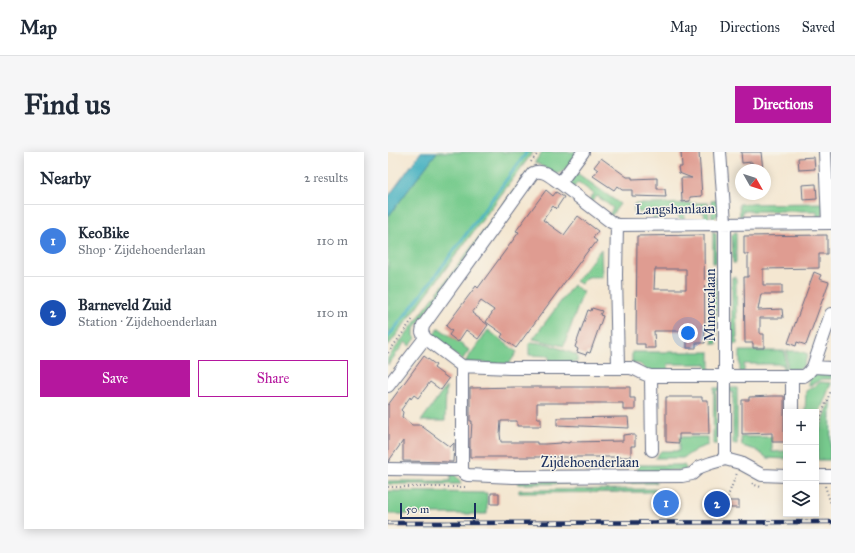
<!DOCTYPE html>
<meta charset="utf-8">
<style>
:root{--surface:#fff;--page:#f6f6f7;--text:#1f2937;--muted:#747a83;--line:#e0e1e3;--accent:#b5179e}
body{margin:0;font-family:"IM FELL Great Primer",serif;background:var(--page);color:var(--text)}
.controls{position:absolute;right:12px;bottom:12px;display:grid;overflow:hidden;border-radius:0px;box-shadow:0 2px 10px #0003}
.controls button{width:36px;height:36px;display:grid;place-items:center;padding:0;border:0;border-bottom:1px solid var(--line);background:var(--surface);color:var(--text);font:20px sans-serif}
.compass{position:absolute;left:347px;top:12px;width:36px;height:36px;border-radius:50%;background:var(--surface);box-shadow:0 2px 10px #0003;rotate:129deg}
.scale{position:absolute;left:12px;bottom:10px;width:76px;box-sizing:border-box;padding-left:4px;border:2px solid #1b2f5e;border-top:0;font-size:11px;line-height:14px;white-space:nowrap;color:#1b2f5e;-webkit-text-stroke:3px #f7f3e8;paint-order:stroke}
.you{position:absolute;left:300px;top:181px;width:14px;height:14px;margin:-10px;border:3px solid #fff;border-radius:50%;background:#1a73e8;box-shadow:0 0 0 6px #1a73e833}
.badge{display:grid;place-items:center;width:26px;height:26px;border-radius:50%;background:var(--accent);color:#fff;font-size:13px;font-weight:700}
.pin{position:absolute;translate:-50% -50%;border:2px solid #fff;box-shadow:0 1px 4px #0006}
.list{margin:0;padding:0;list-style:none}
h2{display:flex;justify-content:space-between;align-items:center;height:52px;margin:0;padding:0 16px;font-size:17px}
h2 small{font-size:13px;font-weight:400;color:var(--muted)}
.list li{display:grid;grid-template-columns:26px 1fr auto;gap:12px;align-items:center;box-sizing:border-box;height:72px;padding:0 16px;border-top:1px solid var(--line)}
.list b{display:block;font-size:15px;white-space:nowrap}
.list p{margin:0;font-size:13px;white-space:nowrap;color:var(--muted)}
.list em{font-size:13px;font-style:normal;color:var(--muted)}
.actions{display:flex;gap:8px;padding:12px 16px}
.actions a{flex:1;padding:9px 0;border:1px solid var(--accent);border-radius:0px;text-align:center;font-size:14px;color:var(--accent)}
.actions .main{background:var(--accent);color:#fff}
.icon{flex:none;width:22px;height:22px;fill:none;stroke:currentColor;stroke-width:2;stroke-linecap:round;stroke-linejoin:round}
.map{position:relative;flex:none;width:443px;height:377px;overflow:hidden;border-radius:0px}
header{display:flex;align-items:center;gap:24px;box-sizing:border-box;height:56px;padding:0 20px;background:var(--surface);border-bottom:1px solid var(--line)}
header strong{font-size:19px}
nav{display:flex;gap:22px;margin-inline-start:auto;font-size:14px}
.intro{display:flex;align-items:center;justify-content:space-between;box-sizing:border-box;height:96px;padding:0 24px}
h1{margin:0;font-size:28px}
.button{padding:10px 18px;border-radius:0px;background:var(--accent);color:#fff;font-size:14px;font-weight:700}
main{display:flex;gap:24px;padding:0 24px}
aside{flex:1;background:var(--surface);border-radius:0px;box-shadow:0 2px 10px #0003}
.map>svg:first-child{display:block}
.green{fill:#79cc8f;stroke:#4a7e76}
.water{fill:#44b1c1;stroke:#307090}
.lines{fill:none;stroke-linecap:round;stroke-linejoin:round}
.stream{stroke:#44b1c1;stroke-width:3}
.building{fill:#df9c91;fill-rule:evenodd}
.street-casing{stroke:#676f86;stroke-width:14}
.path{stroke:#676f86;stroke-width:2;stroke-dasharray:1 3;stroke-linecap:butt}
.street{stroke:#fff;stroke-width:12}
.rail-casing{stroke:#1b2f5e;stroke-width:4.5}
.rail{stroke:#f7f3e8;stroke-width:3;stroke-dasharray:9;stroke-linecap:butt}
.labels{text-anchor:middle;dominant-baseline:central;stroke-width:3;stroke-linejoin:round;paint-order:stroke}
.street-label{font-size:14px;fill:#1b2f5e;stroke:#f7f3e8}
</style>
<header>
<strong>Map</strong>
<nav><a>Map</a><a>Directions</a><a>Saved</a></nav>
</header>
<div class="intro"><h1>Find us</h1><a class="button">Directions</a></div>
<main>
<aside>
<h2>Nearby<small>2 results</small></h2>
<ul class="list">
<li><span class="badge" style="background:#3f7fe0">1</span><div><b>KeoBike</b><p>Shop · Zijdehoenderlaan</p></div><em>110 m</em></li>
<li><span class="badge" style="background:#1a4fb4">2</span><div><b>Barneveld Zuid</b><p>Station · Zijdehoenderlaan</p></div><em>110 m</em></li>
</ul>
<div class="actions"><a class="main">Save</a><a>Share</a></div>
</aside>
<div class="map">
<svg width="443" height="377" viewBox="0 0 443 377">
<rect width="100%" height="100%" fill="#f7f3e8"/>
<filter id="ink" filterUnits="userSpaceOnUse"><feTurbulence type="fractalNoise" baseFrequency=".025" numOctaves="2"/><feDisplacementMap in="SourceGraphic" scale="8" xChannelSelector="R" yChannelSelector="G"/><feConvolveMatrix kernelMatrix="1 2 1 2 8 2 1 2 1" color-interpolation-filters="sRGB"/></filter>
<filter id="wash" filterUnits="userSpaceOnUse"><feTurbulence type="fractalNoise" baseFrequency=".012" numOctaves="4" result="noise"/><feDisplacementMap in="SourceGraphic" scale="16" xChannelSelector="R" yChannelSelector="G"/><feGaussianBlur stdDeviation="0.9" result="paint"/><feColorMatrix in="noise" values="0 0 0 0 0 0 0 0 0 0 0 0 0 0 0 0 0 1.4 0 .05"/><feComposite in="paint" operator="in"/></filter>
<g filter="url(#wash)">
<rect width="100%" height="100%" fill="#f4e7d1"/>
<path class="green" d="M49 0H145L0 194V65Z
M154 0H189C184 6 176 24 167 21 160 19 153 13 147 10Z
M143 18 26 177V184L28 186 22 194 17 190 0 213V206L140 20Z
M189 21 232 52 223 64 221 63 225 56 209 44 204 50 201 48 206 42 190 30 185 36 181 31Z
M331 48V61L327 66 324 67 323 49Z
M320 51 321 67H317L316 60H297L296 67H291V60H271V67H265V60H246V52Z
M436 51 435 63 429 66V59H354V67H352L351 52Z
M325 79 328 82V111H325Z
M348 79V111H345L344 83Z
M213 97 214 125H199L193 132 188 129Z
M344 125H348L349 192H344Z
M324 126H328L329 192H325Z
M185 133 195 140 176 194 145 187Z
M51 176 81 198 74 208 44 185Z
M100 178 129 200 121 212 77 210Z
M143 190 160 192 189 203V210L161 211V204L141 203V192Z
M352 199H397V220H395V212H356V220H352Z
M399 199H411L420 202C414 218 416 217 399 217Z
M244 200H322V219H319L318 212H280V220H260L252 212 244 211Z
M443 220V227H434L421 234V227L427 221Z
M433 230 443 231 428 270V260H417L418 239Z
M58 235 57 269H33Z
M326 236H332V238L328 239 329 292H325Z
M341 236H349V292H345V240H342Z
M443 247 442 308H430C426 287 436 267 443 247Z
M291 285H320V293L309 297 295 306H267L273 299H291Z
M353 285H384V300L398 299V307L379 306 368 298 354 294Z
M250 313H296L299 318 250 319Z
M63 322H66L72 329 73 332H0V329H62Z
M131 329H268V331L130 332Z
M268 337V340L131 341V338Z
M0 339 99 341V362H0Z"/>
<path class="water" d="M33 0H49L0 65V45Z"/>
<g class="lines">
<path class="stream" d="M0 185 36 139 139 0"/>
</g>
<g id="blocks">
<path class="building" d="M293 0H311L314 44 302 45V49L294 50 293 26H304L291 21 290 15H294Z
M353 0H373L375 18H365L364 10 354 11Z
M426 5 427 17 411 18 410 6Z
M213 6 239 25H244V27L269 26V37H277L278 45 244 44V38H234L229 34 226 38 205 24 210 18 206 15Z
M428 32 429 47 415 48 414 33Z
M158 38 165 44 168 40 176 45 168 57 165 54 155 68 176 83 190 64 210 79 205 86 209 89 203 97 202 96 128 196 113 185 115 182 98 170 106 158 93 149 84 161 100 173 90 187 78 178 70 190 61 183 64 179 58 174 88 134 90 136 106 114 131 80 128 79Z
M316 83 317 191H308V196H299V179H266L267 196H257V192H248L249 84ZM267 117H298V137H266Z
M439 83V102H431V116L375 117V133H394V142H373L370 158 394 157 395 166H372V182H376V196H365V191H357L356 125H360V102H356V84Z
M426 120 433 123 431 127 441 130 418 193 409 190 408 194 400 191Z
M204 156 214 159 212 163 215 164 202 201 199 200 198 203 189 200 190 197 187 195 200 158 203 159Z
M36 204 48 213 46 216 61 227 53 238 42 230 30 246 26 243 23 247 22 245 13 258 15 260 14 265 24 273H32L62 295 66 291 65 310 15 309V289L0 310V253Z
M129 235H242V246H247V258H235V251H149V266H153V274H129V269H113L112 282 113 290H149V292H157L173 291V290L181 291V290L235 289V283L243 282V283H247V294H243V305H82V286H83L84 269H82V236Z
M384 244H396V290H384V281L354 282V248H361V245Z
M278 245H314V248H320L321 282H291V291L278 290Z
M240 265 241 276 169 273V266Z
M103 341H111V352H103Z
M324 349H351V356H324Z"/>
</g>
</g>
<g filter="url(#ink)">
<use href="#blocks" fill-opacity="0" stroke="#676f86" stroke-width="1"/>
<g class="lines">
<g class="street-casing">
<path id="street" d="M332 0 337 71V307
M437 0 440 70
M172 31 223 70 229 73 443 71
M229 73 228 123 230 215
M37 186 74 214 122 216H242C251 217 254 223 263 224H416L420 221 425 215 443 162
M425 215 443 216
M263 224 264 298
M404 224V260
M0 234 37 186 34 180 35 174 145 21C155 16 164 26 172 31L195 0
M0 317 74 318 77 322 80 323 125 325 294 324 304 322 312 315 323 311 337 307 352 311 374 323 398 324
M74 318V214
M428 324H443"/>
</g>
<path class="path" d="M143 10 151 0
M0 201 25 167
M428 279 430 272 443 238
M364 331 367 333 373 335
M437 334 443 352
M0 335H81
M338 349 349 321"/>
<use href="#street" class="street"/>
<g class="rail-casing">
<path id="rail" d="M0 371 443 370"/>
</g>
<use href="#rail" class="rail"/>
</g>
</g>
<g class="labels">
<g class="street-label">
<text transform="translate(287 57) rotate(-1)">Langshanlaan</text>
<text transform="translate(322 153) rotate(-90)">Minorcalaan</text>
<text x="202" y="310">Zijdehoenderlaan</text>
</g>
</g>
</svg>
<div class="controls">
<button>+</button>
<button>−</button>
<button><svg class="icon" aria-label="layers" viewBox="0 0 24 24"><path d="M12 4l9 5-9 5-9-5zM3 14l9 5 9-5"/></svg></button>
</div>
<svg class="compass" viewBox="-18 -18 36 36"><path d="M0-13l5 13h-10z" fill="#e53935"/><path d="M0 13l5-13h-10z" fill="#747a83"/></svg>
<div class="scale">50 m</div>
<div class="you"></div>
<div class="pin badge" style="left:278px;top:351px;background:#3f7fe0">1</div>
<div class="pin badge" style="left:329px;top:352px;background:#1a4fb4">2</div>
</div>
</main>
